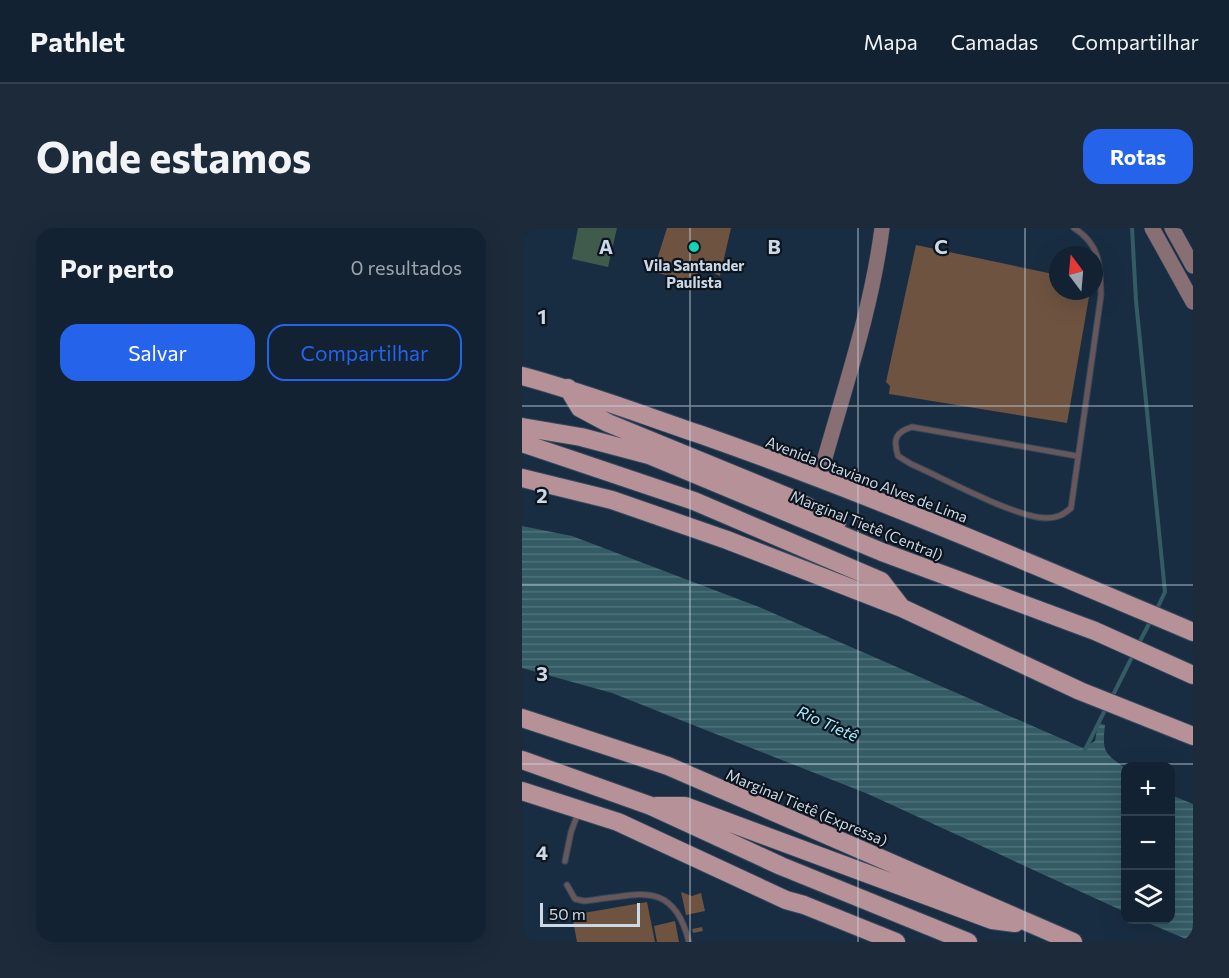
<!DOCTYPE html>
<html lang="pt">
<meta charset="utf-8">
<style>
:root{--surface:#132232;--page:#1c2a3a;--text:#f1f3f6;--muted:#9da4ac;--line:#323f4d;--accent:#2563eb}
body{margin:0;font-family:Commissioner,sans-serif;background:var(--page);color:var(--text)}
.controls{position:absolute;right:18px;bottom:18px;display:grid;overflow:hidden;border-radius:12px;box-shadow:0 6px 24px #0002}
.controls button{width:54px;height:54px;display:grid;place-items:center;padding:0;border:0;border-bottom:2px solid var(--line);background:var(--surface);color:var(--text);font:30px sans-serif}
.compass{position:absolute;left:527px;top:18px;width:54px;height:54px;border-radius:50%;background:var(--surface);box-shadow:0 6px 24px #0002;rotate:344deg}
.scale{position:absolute;left:18px;bottom:15px;width:100px;box-sizing:border-box;padding-left:6px;border:3px solid #ccd8e6;border-top:0;font-size:16px;line-height:21px;white-space:nowrap;color:#ccd8e6;-webkit-text-stroke:4px #0c151e;paint-order:stroke}
.list{margin:0;padding:0;list-style:none}
h2{display:flex;justify-content:space-between;align-items:center;height:78px;margin:0;padding:0 24px;font-size:26px}
h2 small{font-size:20px;font-weight:400;color:var(--muted)}
.actions{display:flex;gap:12px;padding:18px 24px}
.actions a{flex:1;padding:14px 0;border:2px solid var(--accent);border-radius:18px;text-align:center;font-size:21px;color:var(--accent)}
.actions .main{background:var(--accent);color:#fff}
.icon{flex:none;width:33px;height:33px;fill:none;stroke:currentColor;stroke-width:2;stroke-linecap:round;stroke-linejoin:round}
.map{position:relative;flex:none;width:671px;height:714px;overflow:hidden;border-radius:18px}
header{display:flex;align-items:center;gap:36px;box-sizing:border-box;height:84px;padding:0 30px;background:var(--surface);border-bottom:2px solid var(--line)}
header strong{font-size:28px}
nav{display:flex;gap:33px;margin-inline-start:auto;font-size:21px}
.intro{display:flex;align-items:center;justify-content:space-between;box-sizing:border-box;height:144px;padding:0 36px}
h1{margin:0;font-size:42px}
.button{padding:15px 27px;border-radius:18px;background:var(--accent);color:#fff;font-size:21px;font-weight:700}
main{display:flex;gap:36px;padding:0 36px}
aside{flex:1;background:var(--surface);border-radius:18px;box-shadow:0 6px 24px #0002}
.map>svg:first-child{display:block}
.park{fill:#405b4c}
.water{fill:url(#water-rules)}
.lines{fill:none;stroke-linecap:round;stroke-linejoin:round}
.stream{stroke:#345c65;stroke-width:4}
.building{fill:#6e5340}
.lane-casing{stroke:#36485c;stroke-width:7}
.secondary-casing{stroke:#36485c;stroke-width:16}
.highway-casing{stroke:#36485c;stroke-width:20}
.lane{stroke:#67575a;stroke-width:5}
.secondary{stroke:#876f73;stroke-width:15}
.highway{stroke:#b79198;stroke-width:18}
.grid{fill:none;stroke:#ccd8e6;stroke-width:1.5;stroke-opacity:0.55}
.poi-dot{fill:#11d5b4;stroke:#0c151e;stroke-width:2}
.labels{text-anchor:middle;dominant-baseline:central;stroke-width:4.5;stroke-linejoin:round;paint-order:stroke}
.poi-label{font-size:15px;font-weight:bold;fill:#ccd8e6;stroke:#0c151e}
.street-label{font-size:15px;fill:#ccd8e6;stroke:#0c151e}
.water-label{font-size:16px;font-style:italic;fill:#a2ecff;stroke:#0c151e}
.grid-label{font-size:20px;text-anchor:middle;font-weight:bold;fill:#ccd8e6;stroke:#0c151e;stroke-width:4.5;stroke-linejoin:round;paint-order:stroke}
</style>
<header>
<strong>Pathlet</strong>
<nav><a>Mapa</a><a>Camadas</a><a>Compartilhar</a></nav>
</header>
<div class="intro"><h1>Onde estamos</h1><a class="button">Rotas</a></div>
<main>
<aside>
<h2>Por perto<small>0 resultados</small></h2>
<ul class="list">
</ul>
<div class="actions"><a class="main">Salvar</a><a>Compartilhar</a></div>
</aside>
<div class="map">
<svg width="671" height="714" viewBox="0 0 671 714">
<defs>
<pattern id="water-rules" width="6" height="5" patternUnits="userSpaceOnUse" patternTransform="scale(1.5)"><rect width="6" height="5" fill="#345c65"/><path d="M0 2.5h6" fill="none" stroke="#50737b"/></pattern>
</defs>
<rect width="100%" height="100%" fill="#192d42"/>
<path class="park" d="M56 0H95L86 39 50 31Z"/>
<path class="water" d="M0 298 50 308 237 379 561 520 573 513 576 495 583 497C580 524 582 525 603 540V684L346 566 90 465 0 440Z
M649 567 671 576V714L619 692H648Z"/>
<g class="lines">
<path class="stream" d="M610 0 614 73 643 364 634 383
M616 417 629 392
M589 471 611 427
M563 522 584 480"/>
</g>
<path class="building" d="M145 0H209L198 48 178 39 174 53 168 60 154 57 155 51 152 49 131 44Z
M394 17 536 47V63H568L545 195 367 166 368 158 364 154Z
M159 664 170 668 179 665 183 683 164 687Z
M125 674 133 714H55L50 687Z
M153 693 157 714H135L132 698Z
M180 699 181 703 171 705 170 701Z"/>
<g class="lines">
<g class="lane-casing">
<path id="lane" d="M552 0C579 17 578 38 579 67L549 280C541 287 535 290 524 290 494 290 419 249 389 236L376 228C371 212 373 204 390 199L555 228
M43 633 49 604 56 585
M45 657 53 671 62 673C114 668 151 649 167 714"/>
</g>
<g class="secondary-casing">
<path id="secondary" d="M630 0 671 74
M650 0 671 38
M297 251C320 167 349 86 360 0"/>
</g>
<g class="highway-casing">
<path id="highway" d="M0 148C60 164 118 186 177 206 345 265 508 335 671 404
M46 160 58 180 86 195 271 271 315 294
M0 199 59 209 127 227 360 324 573 403 671 447
M0 215 172 273 359 353 379 379
M0 250 90 272 205 312 380 380 558 463 671 508
M0 490 146 538 551 714
M0 532 129 578 259 638 446 714
M0 563 96 594 264 672 282 677 374 714
M134 578H163L470 692 493 695"/>
</g>
<use href="#lane" class="lane"/>
<use href="#secondary" class="secondary"/>
<use href="#highway" class="highway"/>
</g>
<path class="grid" d="M168 0V714M336 0V714M503 0V714M0 178H671M0 357H671M0 536H671"/>
<circle class="poi-dot" cx="172" cy="19" r="6"/>
<g class="labels">
<g class="poi-label">
<text x="172" y="37">Vila Santander<tspan x="172" dy="17">Paulista</tspan></text>
</g>
<g class="street-label">
<text transform="translate(345 251) rotate(21)">Avenida Otaviano Alves de Lima</text>
<text transform="translate(345 297) rotate(22)">Marginal Tietê (Central)</text>
<text transform="translate(285 579) rotate(23)">Marginal Tietê (Expressa)</text>
</g>
<g class="water-label">
<text transform="translate(306 495) rotate(24)">Rio Tietê</text>
</g>
</g>
<g class="grid-label">
<text x="84" y="26">A</text>
<text x="252" y="26">B</text>
<text x="419" y="26">C</text>
<text x="20" y="96">1</text>
<text x="20" y="275">2</text>
<text x="20" y="453">3</text>
<text x="20" y="632">4</text>
</g>
</svg>
<div class="controls">
<button>+</button>
<button>−</button>
<button><svg class="icon" aria-label="layers" viewBox="0 0 24 24"><path d="M12 4l9 5-9 5-9-5zM3 14l9 5 9-5"/></svg></button>
</div>
<svg class="compass" viewBox="-18 -18 36 36"><path d="M0-13l5 13h-10z" fill="#e53935"/><path d="M0 13l5-13h-10z" fill="#9da4ac"/></svg>
<div class="scale">50 m</div>
</div>
</main>
